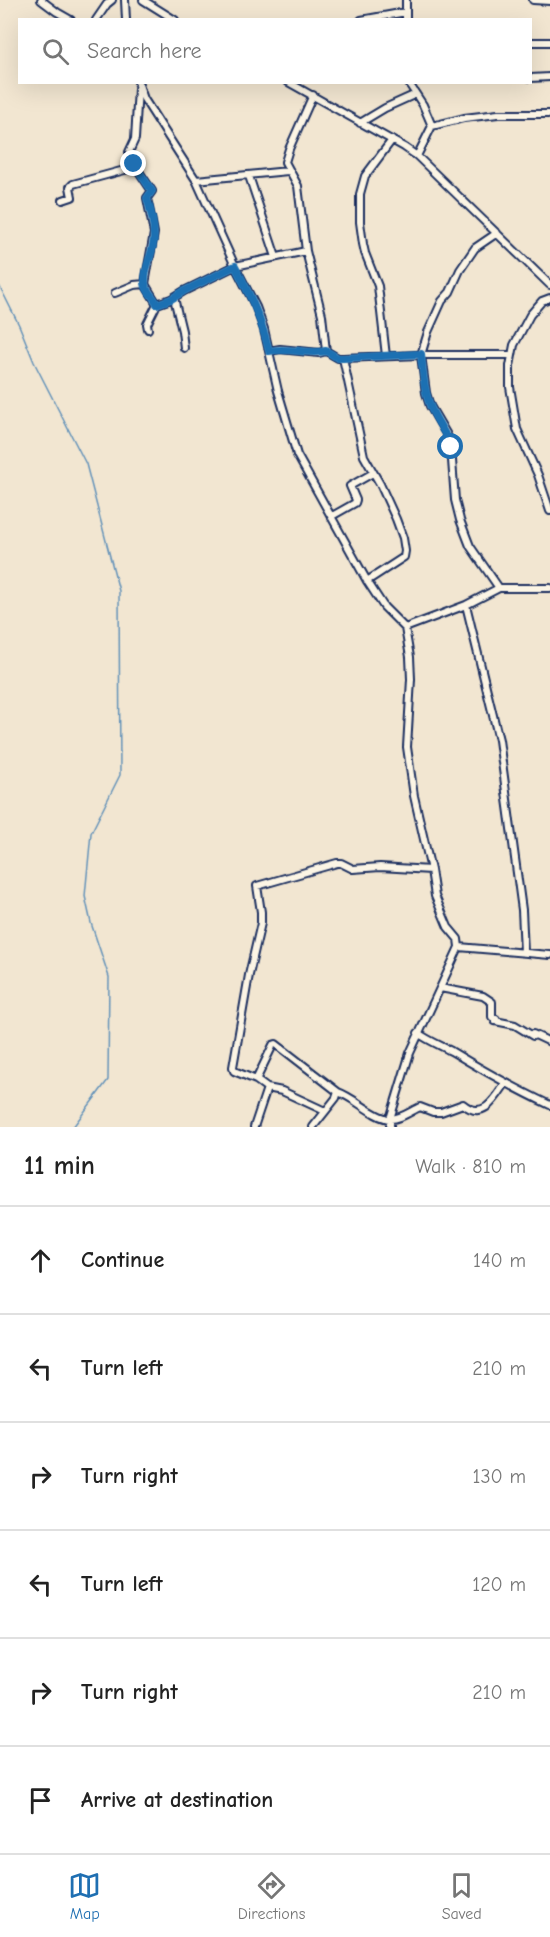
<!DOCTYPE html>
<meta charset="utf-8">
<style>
:root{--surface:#fff;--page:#f2f2f2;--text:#222;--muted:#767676;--line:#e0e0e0;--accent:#1f6fb2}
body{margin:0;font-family:"Comic Neue",sans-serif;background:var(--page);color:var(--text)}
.stop{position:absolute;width:18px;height:18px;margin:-14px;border:4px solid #1f6fb2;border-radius:50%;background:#fff}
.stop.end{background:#1f6fb2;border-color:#fff;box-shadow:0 2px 6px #0008}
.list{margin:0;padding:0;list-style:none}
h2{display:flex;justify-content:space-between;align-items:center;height:78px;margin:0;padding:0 24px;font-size:26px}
h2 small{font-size:20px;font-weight:400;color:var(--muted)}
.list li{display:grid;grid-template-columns:39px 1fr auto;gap:18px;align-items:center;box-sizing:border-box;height:108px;padding:0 24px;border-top:2px solid var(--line)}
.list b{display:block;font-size:22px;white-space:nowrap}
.list em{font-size:20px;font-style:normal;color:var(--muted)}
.icon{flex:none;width:33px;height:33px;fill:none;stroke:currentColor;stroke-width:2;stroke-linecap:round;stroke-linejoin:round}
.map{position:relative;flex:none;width:550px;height:1127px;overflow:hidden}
.search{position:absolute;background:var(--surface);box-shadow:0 6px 24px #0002;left:18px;right:18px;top:18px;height:66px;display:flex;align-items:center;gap:15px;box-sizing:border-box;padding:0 21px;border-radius:0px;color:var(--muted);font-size:22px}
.sheet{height:726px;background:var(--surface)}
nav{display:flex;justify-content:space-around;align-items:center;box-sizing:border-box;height:84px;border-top:2px solid var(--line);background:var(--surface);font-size:16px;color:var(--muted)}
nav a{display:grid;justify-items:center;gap:3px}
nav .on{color:var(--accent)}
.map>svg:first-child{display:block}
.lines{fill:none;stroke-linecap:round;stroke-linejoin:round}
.stream{stroke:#6492b9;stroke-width:1.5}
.minor-casing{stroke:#1b2f5e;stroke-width:10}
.minor{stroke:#fcf5e5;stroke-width:6}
.route{stroke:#1f6fb2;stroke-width:8}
</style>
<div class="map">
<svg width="550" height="1127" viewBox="0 0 550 1127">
<rect width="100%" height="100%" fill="#f2e6d1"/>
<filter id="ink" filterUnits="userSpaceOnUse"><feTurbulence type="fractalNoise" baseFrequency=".0167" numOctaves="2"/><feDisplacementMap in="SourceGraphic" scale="12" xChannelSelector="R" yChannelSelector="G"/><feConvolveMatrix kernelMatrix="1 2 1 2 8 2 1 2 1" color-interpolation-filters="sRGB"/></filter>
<g filter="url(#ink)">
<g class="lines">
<path class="stream" d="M0 287 19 325 34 362 86 464 119 591 120 775 91 833 85 896 91 923 109 977 108 1080 73 1127"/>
<g class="minor-casing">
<path id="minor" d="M41 0 57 12 71 20
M125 0 126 20
M143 0 175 20
M533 0 550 1
M96 20 107 4 112 0
M361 20 406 12
M406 20V0
M530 42H550
M530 78 550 77
M138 82 144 99 196 180 235 266 256 307 264 329 278 391 297 455 367 581 384 607 405 628 410 657 411 679 407 747 414 796 431 870 435 896 448 927 458 939 459 947 410 1053 390 1119V1127
M288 82 404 147 417 156 550 285
M408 82 423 105 432 126 417 156
M313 95 289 149 285 162 298 186 306 251 322 315 326 351
M360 123 385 108 416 94
M432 126 464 118 498 114H550
M134 164 152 191 147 198 154 233 145 284 157 304 147 324 148 329
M249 176 276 257
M196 180 288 171
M63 200 72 197 70 187 73 184 132 168 134 164 129 152 135 139 138 88
M497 233 475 248 460 270 450 292 442 301 428 332 421 355 426 393 430 406 447 435 451 447 455 500 460 520 470 546 499 588
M115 293 134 285 145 284
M174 298 182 331 184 348
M550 298 542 301 530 315 514 345 510 366V387L517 429 538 475 550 511
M157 304 171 299 184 291 235 266 306 251
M269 351 280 349 319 353 326 351 338 358H343L421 355H511
M386 356 378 286 365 253 363 244 360 222V194L365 176 392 140
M343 358 364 456 380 484 396 519 403 538 405 551 404 557 367 581
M332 516 355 503 356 500 350 486 373 473
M466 605 499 740 522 910 524 952
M405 628 466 605 499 588H550
M459 947 550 955
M440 988 483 996 492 1002V1017L496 1019 495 1021 515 1025 533 1036V1034L550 1042
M418 1033C429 1041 440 1045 451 1051 484 1071 516 1089 550 1105
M256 1080 273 1045 276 1044 338 1092
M325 1111 282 1091 267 1088 256 1080 234 1071 233 1067 249 975 261 923V912L257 886 337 863H341L353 869 380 867 431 870
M254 1127 267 1088
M313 1127 336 1098 338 1092C355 1098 373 1117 389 1119 399 1120 411 1111 420 1107L433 1112H441L463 1104C483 1121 495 1099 505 1084"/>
</g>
<use href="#minor" class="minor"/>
</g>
</g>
<g class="lines" filter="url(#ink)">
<path class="route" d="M134 164 152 191 147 198C151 212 156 230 153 245 151 257 144 270 145 283 146 292 154 296 157 304L171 299 184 291 235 266C250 294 262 320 269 351 289 347 309 355 326 351L338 358H343L421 354C423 372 424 391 431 408 437 422 446 433 451 447"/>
</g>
</svg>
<div class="stop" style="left:451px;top:447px"></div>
<div class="stop end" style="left:134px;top:164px"></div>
<div class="search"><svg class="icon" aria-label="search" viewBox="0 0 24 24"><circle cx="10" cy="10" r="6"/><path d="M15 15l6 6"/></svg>Search here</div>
</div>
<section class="sheet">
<h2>11 min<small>Walk · 810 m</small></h2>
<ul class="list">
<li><svg class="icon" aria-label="ahead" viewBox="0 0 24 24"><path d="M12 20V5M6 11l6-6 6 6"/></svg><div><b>Continue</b></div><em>140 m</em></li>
<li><svg class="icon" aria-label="left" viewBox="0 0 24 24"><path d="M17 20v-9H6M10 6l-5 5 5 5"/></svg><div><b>Turn left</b></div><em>210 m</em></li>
<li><svg class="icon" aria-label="right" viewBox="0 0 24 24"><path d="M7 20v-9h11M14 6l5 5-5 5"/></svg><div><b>Turn right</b></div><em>130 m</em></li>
<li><svg class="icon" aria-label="left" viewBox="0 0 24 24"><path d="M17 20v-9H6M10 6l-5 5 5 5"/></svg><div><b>Turn left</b></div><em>120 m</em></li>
<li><svg class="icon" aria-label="right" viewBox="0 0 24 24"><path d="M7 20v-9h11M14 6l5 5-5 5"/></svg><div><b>Turn right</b></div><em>210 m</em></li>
<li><svg class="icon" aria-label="arrive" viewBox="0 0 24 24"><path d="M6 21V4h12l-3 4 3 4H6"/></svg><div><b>Arrive at destination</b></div></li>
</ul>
</section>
<nav>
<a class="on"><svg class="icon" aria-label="map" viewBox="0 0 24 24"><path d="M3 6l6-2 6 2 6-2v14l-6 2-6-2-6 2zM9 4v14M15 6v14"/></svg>Map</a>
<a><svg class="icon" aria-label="directions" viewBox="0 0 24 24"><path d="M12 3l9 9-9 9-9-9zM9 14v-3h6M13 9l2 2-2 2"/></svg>Directions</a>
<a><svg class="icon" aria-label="saved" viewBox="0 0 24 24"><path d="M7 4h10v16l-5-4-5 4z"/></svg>Saved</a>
</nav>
